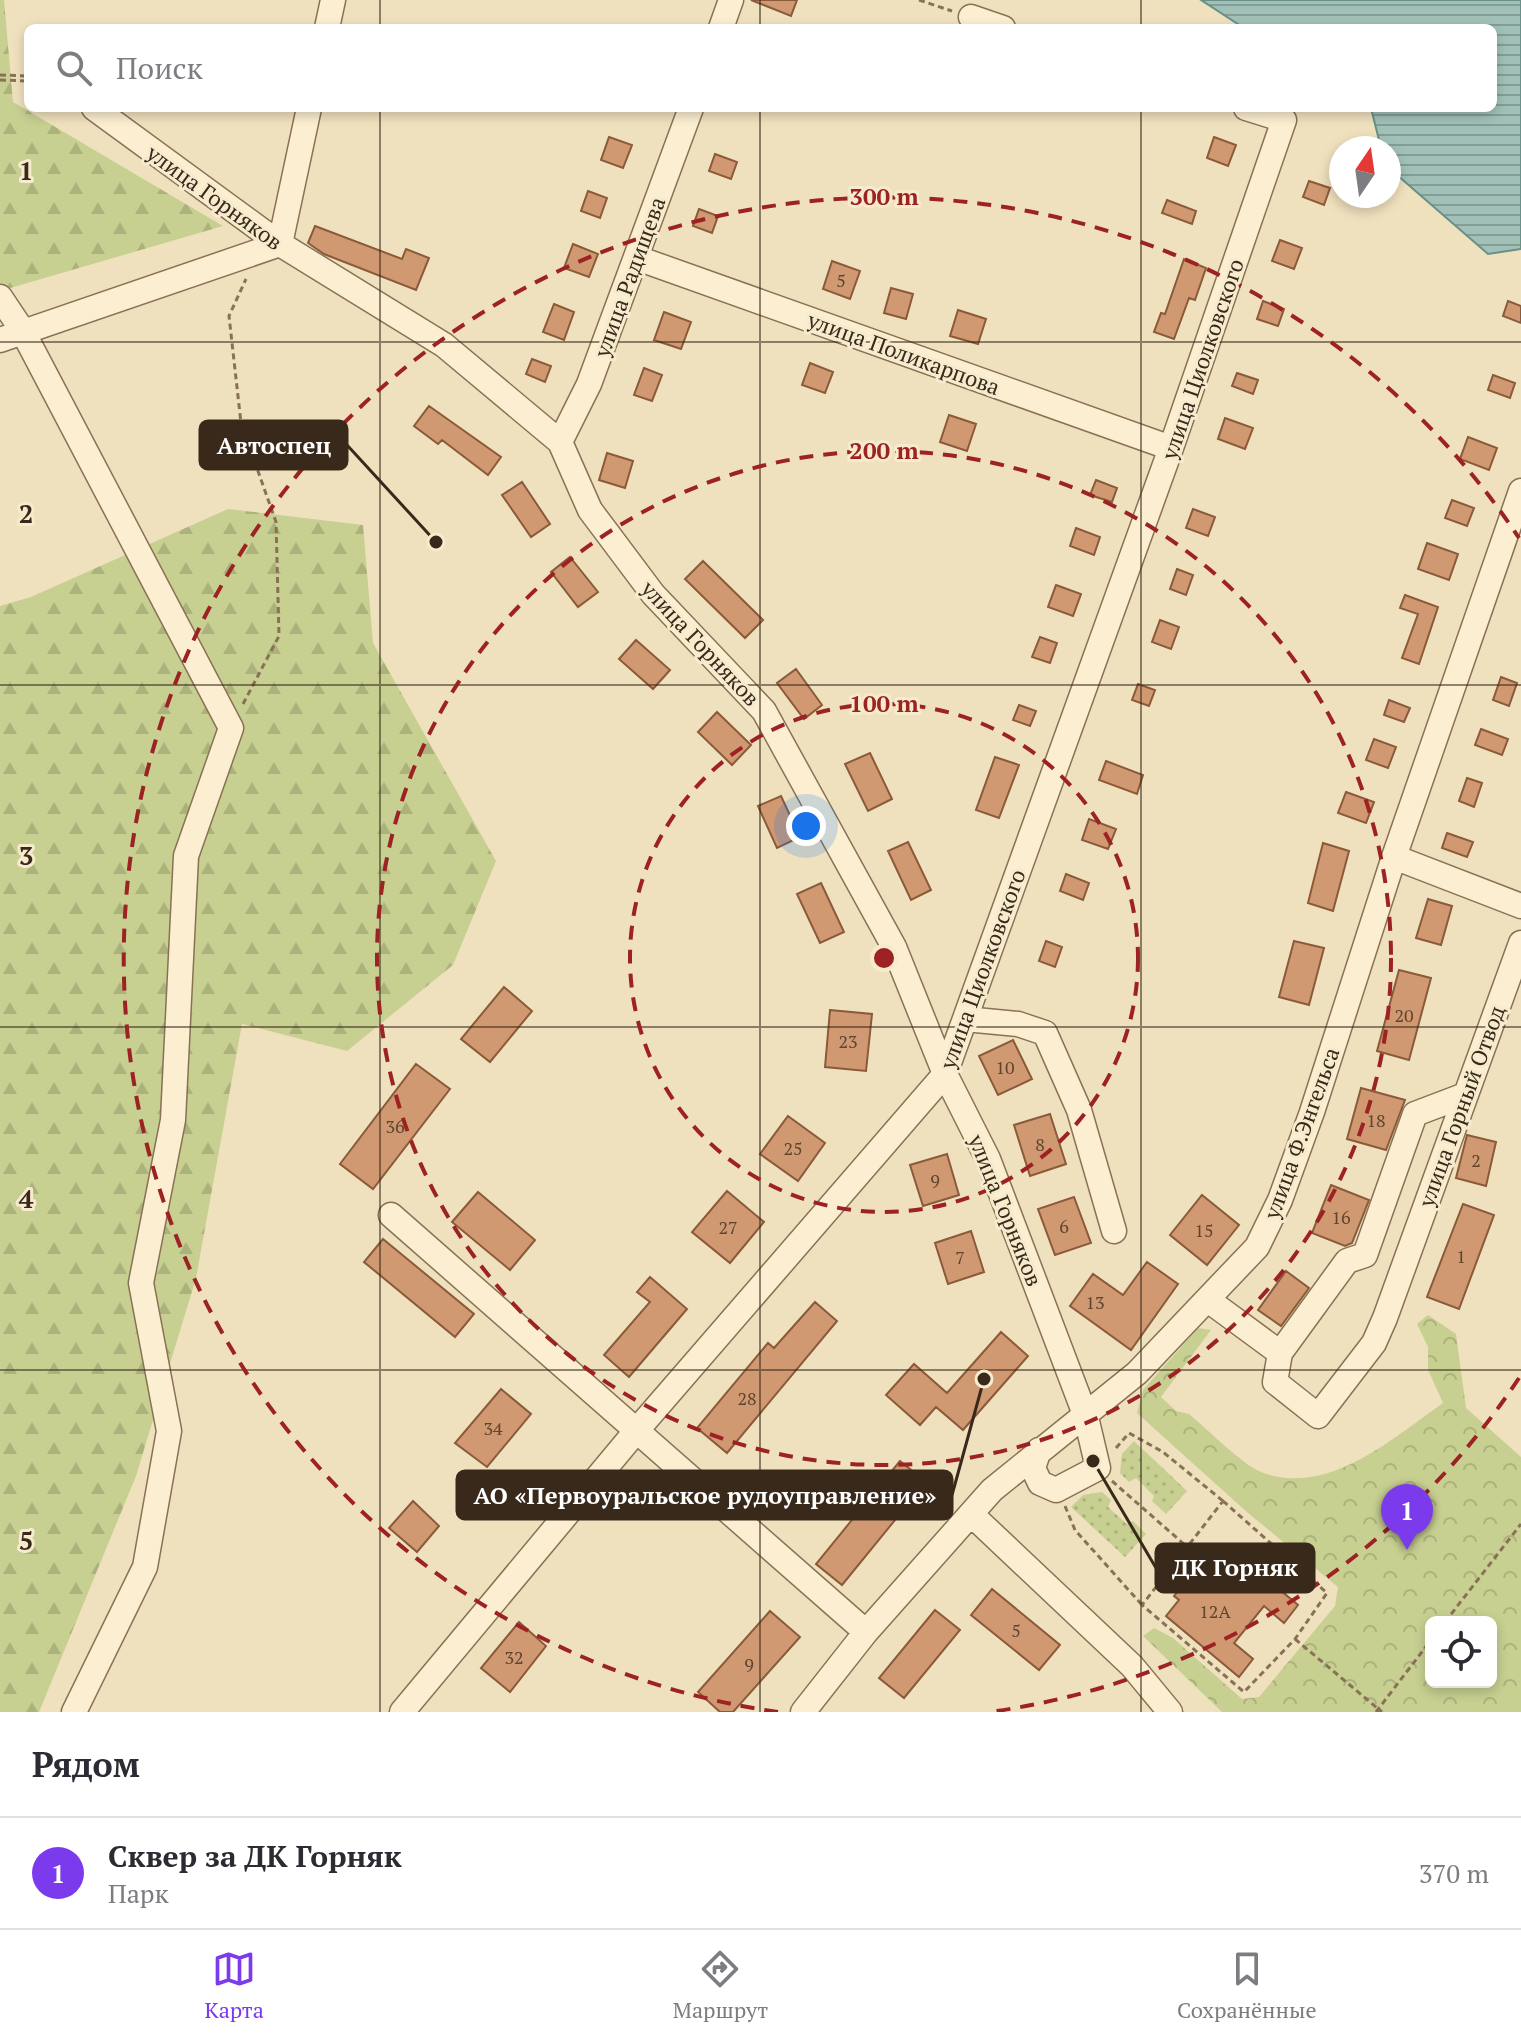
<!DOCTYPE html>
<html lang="ru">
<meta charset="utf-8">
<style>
:root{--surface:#fff;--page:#f2f2f3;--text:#2b2b33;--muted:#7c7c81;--line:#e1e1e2;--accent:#7c3aed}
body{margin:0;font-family:"PT Serif",serif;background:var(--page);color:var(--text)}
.controls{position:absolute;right:24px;bottom:24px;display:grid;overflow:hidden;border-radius:12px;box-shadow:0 4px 12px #0003}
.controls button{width:72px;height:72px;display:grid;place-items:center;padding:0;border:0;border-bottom:2px solid var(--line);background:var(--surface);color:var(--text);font:40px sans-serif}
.compass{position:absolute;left:1329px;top:136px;width:72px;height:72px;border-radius:50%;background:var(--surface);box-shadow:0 4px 12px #0003;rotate:13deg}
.you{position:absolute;left:806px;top:826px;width:28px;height:28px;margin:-20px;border:6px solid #fff;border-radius:50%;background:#1a73e8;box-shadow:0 0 0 12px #1a73e833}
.badge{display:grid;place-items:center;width:52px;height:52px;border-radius:50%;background:var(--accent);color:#fff;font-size:26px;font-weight:700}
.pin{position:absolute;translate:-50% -66px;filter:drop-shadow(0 2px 4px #0008)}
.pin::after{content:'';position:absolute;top:42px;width:28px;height:24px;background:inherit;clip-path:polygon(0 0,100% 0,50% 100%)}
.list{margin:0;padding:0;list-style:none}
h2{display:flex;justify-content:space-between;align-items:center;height:104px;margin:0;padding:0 32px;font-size:34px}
h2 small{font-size:26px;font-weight:400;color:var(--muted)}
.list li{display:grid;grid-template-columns:52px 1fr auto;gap:24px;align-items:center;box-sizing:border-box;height:112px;padding:0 32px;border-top:2px solid var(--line)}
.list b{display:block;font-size:30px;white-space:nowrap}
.list p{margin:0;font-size:26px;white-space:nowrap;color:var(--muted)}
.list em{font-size:26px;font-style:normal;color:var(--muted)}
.icon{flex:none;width:44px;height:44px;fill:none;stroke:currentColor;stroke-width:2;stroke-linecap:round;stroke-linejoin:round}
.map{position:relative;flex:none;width:1521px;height:1712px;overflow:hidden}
.search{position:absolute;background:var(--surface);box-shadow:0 4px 12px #0003;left:24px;right:24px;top:24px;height:88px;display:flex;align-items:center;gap:20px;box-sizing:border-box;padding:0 28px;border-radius:12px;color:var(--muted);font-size:30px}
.sheet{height:216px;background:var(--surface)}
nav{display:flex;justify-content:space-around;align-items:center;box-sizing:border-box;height:112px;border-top:2px solid var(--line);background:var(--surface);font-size:22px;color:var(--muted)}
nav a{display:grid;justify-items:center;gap:4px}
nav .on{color:var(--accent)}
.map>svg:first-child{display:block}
.grass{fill:url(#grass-dots)}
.forest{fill:url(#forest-firs)}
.park{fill:url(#park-crowns);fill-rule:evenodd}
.water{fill:url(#water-rules);stroke:#689086;stroke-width:2}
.building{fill:#d19971;stroke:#8a5a3a;stroke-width:2}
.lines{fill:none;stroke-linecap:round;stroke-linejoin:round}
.minor-casing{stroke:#897155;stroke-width:27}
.path{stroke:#897155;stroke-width:3;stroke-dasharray:6 4;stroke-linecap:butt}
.minor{stroke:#fbeed1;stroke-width:24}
.grid{fill:none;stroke:#38291b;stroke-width:2;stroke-opacity:0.55}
.ring{fill:none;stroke:#9c2223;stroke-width:4;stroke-dasharray:14 10}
.labels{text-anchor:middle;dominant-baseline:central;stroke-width:6;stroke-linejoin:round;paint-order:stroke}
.number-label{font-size:18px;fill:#5e4530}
.street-label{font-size:22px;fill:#38291b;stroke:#f7ebce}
.grid-label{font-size:26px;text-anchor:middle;font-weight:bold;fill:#38291b;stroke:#f7ebce;stroke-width:6;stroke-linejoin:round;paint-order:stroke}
.centre{fill:#9c2223;stroke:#f7ebce;stroke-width:4}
.ring-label{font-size:24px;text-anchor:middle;font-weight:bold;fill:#9c2223;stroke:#f7ebce;stroke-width:6;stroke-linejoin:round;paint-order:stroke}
.leader{fill:none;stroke:#38291b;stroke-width:3}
.callout-dot{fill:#38291b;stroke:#f7ebce;stroke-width:3}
.callout{fill:#38291b;stroke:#38291b;stroke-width:3}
.callout-label{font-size:24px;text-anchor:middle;font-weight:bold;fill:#fff}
</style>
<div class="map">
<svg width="1521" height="1712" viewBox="0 0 1521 1712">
<defs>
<pattern id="grass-dots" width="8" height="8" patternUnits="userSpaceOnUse" patternTransform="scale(2)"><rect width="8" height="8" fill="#c7cf91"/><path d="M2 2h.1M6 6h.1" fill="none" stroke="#acb27c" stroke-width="1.8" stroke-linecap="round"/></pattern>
<pattern id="forest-firs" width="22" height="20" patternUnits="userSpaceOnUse" patternTransform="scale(2)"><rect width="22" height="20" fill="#c7cf91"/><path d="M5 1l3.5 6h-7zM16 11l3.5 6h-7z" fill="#acb27c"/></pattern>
<pattern id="park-crowns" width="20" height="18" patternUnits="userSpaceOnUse" patternTransform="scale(2)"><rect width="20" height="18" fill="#c7cf91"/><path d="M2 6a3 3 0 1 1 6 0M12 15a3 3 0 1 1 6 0" fill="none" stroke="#acb27c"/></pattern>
<pattern id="water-rules" width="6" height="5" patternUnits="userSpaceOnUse" patternTransform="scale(2)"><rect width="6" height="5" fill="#a1c1b8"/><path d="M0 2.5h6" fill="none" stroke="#849d95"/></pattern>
</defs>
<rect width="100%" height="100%" fill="#f0e1be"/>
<path class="grass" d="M1134 1441 1187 1491 1166 1514 1152 1501 1154 1496 1136 1478 1129 1482 1120 1473 1122 1454Z
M1102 1492 1111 1500 1108 1507 1127 1524 1133 1521 1146 1534 1125 1557 1071 1507 1083 1495Z"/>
<path class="forest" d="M0 0H4L13 102 223 226 0 291Z
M228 509 363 525 373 643 496 861 453 965 347 1051 242 1024 196 1278 136 1476 39 1712H0V606L31 597Z"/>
<path class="park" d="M1428 1315 1456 1334 1466 1408 1521 1457V1712H1222L1143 1636 1154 1628 1173 1638 1242 1699 1259 1697 1335 1606 1338 1587 1248 1513 1137 1413 1143 1390 1198 1328 1211 1330 1161 1397 1176 1411 1189 1414C1206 1428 1243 1465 1261 1472 1327 1498 1393 1438 1443 1403L1428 1370V1347L1417 1324ZM1431 1622H1491V1682H1431Z"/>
<path class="water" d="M1201 0H1521V249L1488 254 1389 168V148H1381L1371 108H1493V28H1244Z"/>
<path class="building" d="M751 0H797L791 16Z
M609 137 632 145 623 168 601 160Z
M1214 137 1236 145 1228 166 1207 158Z
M715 154 737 162 731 179 709 171Z
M1309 181 1330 188 1324 205 1303 197Z
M588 191 607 198 600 218 581 211Z
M1167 200 1196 211 1192 224 1162 213Z
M699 209 718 216 712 233 693 226Z
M315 226 402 259 406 249 429 258 416 290 324 254 308 243Z
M1280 240 1302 248 1294 269 1272 261Z
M573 244 598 254 589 277 564 268Z
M1184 259 1206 268 1195 300 1189 298 1174 339 1154 332 1161 313 1165 314Z
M832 261 860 271 850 299 823 289Z
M891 288 913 294 906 319 884 313Z
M1263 301 1284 309 1278 326 1257 319Z
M1508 301 1521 306V323L1503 316Z
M554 304 574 312 564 340 543 332Z
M958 310 986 319 978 344 950 336Z
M664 312 691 322 681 349 654 340Z
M532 359 551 366 545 382 526 374Z
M810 363 833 372 825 393 802 385Z
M644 368 662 375 652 401 634 395Z
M1237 373 1258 380 1253 394 1232 386Z
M1493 375 1515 383 1510 398 1488 390Z
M429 406 501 457 488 475 442 440 438 444 414 426Z
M949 415 976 424 967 451 940 442Z
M1225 418 1253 428 1245 449 1218 439Z
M1468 437 1497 448 1489 470 1460 459Z
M607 453 633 461 625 488 599 480Z
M1096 480 1117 488 1112 502 1090 495Z
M522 482 550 524 531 537 502 495Z
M1452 500 1474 508 1467 526 1445 518Z
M1193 509 1215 517 1208 536 1186 528Z
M1076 528 1100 537 1094 555 1070 546Z
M1427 543 1458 554 1449 580 1418 569Z
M570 557 598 592 578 607 551 572Z
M703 561 763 620 745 638 685 579Z
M1177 569 1193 575 1186 595 1170 589Z
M1056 585 1081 594 1073 616 1048 607Z
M1405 595 1438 607 1419 664 1402 658 1418 614 1400 608Z
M1160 620 1179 627 1171 649 1152 642Z
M1040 637 1057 643 1050 663 1032 657Z
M636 640 670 670 653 689 619 659Z
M796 669 822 705 804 719 777 683Z
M1501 677 1517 683 1509 706 1493 700Z
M1138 684 1155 690 1149 706 1132 700Z
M1389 700 1410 708 1404 722 1384 715Z
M1019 705 1036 711 1030 726 1013 720Z
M717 712 751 745 732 765 698 732Z
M1481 729 1508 739 1502 755 1475 745Z
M1374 739 1396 747 1388 768 1366 760Z
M870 753 892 799 868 811 845 764Z
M995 757 1019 765 999 818 976 810Z
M1106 761 1143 775 1137 794 1099 780Z
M1467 778 1482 783 1474 807 1459 801Z
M1346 792 1374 802 1366 823 1338 813Z
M781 796 800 837 777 848 758 806Z
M1089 819 1116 829 1108 849 1082 840Z
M1447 833 1473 842 1467 857 1442 848Z
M908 842 931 890 911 900 888 851Z
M1323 843 1349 851 1333 911 1308 903Z
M1066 874 1089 883 1083 900 1060 891Z
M821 883 844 932 820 943 797 894Z
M1428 899 1452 906 1441 945 1416 938Z
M1046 941 1062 947 1055 967 1039 961Z
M1294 941 1324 948 1309 1005 1279 997Z
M1399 970 1431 978 1409 1060 1377 1051Z
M504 987 532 1011 490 1062 461 1039Z
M830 1010 872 1014 866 1071 825 1067Z
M1013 1040 1032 1079 998 1095 979 1056Z
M416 1064 450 1089 373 1189 340 1164Z
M1361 1088 1405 1100 1386 1150 1347 1139Z
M1050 1114 1066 1164 1030 1176 1014 1125Z
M788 1116 825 1143 798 1181 760 1154Z
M1467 1135 1496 1142 1486 1186 1456 1178Z
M947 1154 959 1195 923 1206 910 1165Z
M1331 1185 1369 1200 1352 1243 1345 1246 1312 1233Z
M727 1191 764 1222 730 1263 692 1232Z
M478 1192 535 1240 510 1270 452 1222Z
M1202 1195 1239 1225 1207 1265 1170 1235Z
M1074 1197 1091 1243 1055 1255 1038 1209Z
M1463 1204 1494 1215 1459 1309 1427 1297Z
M971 1231 984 1272 948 1284 935 1243Z
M383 1239 474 1314 455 1337 364 1262Z
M1147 1262 1178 1284 1131 1350 1070 1306 1093 1274 1123 1295Z
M1286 1271 1309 1288 1281 1326 1258 1310Z
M650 1277 687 1309 629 1377 604 1355 650 1302 637 1292Z
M815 1302 837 1321 727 1453 697 1428 768 1343 774 1348Z
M1001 1332 1028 1356 963 1430 936 1407 920 1425 886 1395 914 1364 947 1393Z
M501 1389 531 1414 487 1467 455 1443Z
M900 1461 926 1482 842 1585 816 1564Z
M413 1501 439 1526 417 1552 389 1528Z
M1226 1545 1298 1605 1284 1623 1264 1606 1234 1643 1253 1659 1239 1677 1166 1616 1179 1600 1174 1596 1207 1555 1213 1560Z
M992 1589 1060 1645 1039 1670 971 1615Z
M935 1610 960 1630 904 1698 879 1678Z
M770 1611 800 1637 733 1712H720L698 1692Z
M519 1622 546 1646 510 1692 481 1668Z"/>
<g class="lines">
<g class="minor-casing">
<path id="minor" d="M971 17 1003 28
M327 28 333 0
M721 28 731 0
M94 108 280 244 444 345 560 442 590 510 653 594 764 711 894 947 945 1074 988 1159 1086 1417 1098 1468 1056 1490 1040 1483 1033 1468 1039 1450
M637 258 1171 448
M0 297 22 330 231 728 186 856 173 1120 141 1283 169 1431 145 1567 74 1712
M0 340 280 244 309 108
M560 442 589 384 691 108
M1394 857 1521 906
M965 1019 1018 1024 1045 1033 1079 1110 1114 1231
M391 1215 866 1632
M1208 1300 1280 1353 1275 1382 1318 1416 1374 1343 1385 1318 1521 943
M1280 1353 1347 1261 1365 1255 1415 1114 1465 1095
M971 1514 1132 1666 1170 1712
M402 1712 637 1430 945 1074 1171 448 1284 120 1246 108
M803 1712 866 1632 992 1490 1137 1373 1257 1247 1280 1200 1312 1112 1394 857 1521 491"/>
</g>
<path class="path" d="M919 0 952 11
M0 75 28 76
M0 80 28 81
M243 704 279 636 276 522 241 423 229 316 246 279
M1116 1448 1129 1433 1163 1452 1223 1501
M1112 1481 1185 1545
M1223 1501 1327 1593 1295 1639 1244 1692 1142 1605Z
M1065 1506 1075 1530 1142 1605
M1445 1622 1521 1524
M1295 1639 1382 1712
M1376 1712 1431 1640"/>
<use href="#minor" class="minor"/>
</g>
<path class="grid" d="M380 0V28M760 0V28M1141 0V28M380 108V1712M760 108V1712M1141 108V1712M0 342H1521M0 685H1521M0 1027H1521M0 1370H1521"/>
<g class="ring">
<circle cx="884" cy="958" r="254"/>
<circle cx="884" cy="958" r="507"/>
<path d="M1519 1378A761 761 0 0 1 990 1712M778 1712A761 761 0 1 1 1519 538"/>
</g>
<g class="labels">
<g class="number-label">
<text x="841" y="280">5</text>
<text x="1404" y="1015">20</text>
<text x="848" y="1041">23</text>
<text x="1005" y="1067">10</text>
<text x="1376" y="1120">18</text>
<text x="395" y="1126">36</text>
<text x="1040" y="1144">8</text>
<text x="793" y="1148">25</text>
<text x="1476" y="1160">2</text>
<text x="935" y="1180">9</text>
<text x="1341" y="1217">16</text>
<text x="1064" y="1226">6</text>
<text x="728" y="1227">27</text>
<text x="1204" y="1230">15</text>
<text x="1461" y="1256">1</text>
<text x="960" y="1257">7</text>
<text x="1095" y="1302">13</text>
<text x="747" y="1398">28</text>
<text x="493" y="1428">34</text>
<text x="1215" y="1611">12А</text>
<text x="1016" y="1630">5</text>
<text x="514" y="1657">32</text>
<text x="749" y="1664">9</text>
</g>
<g class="street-label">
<text transform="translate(215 197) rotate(36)">улица Горняков</text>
<text transform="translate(629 277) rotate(-70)">улица Радищева</text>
<text transform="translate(904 353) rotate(20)">улица Поликарпова</text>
<text transform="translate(1202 359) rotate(-71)">улица Циолковского</text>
<text transform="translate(701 643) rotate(47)">улица Горняков</text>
<text transform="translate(982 969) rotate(-70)">улица Циолковского</text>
<text transform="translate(1461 1106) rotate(-70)">улица Горный Отвод</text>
<text transform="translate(1301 1133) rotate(-70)">улица Ф.Энгельса</text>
<text transform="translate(1006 1210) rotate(68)">улица Горняков</text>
</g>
</g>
<g class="grid-label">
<text x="26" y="180">1</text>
<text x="26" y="523">2</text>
<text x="26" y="865">3</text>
<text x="26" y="1208">4</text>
<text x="26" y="1550">5</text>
</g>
<circle cx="884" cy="958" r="12" class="centre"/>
<g class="ring-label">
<text x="884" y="205">300 m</text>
<text x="884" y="459">200 m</text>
<text x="884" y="712">100 m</text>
</g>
<path class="leader" d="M436 542L347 445M984 1379L952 1495M1093 1461L1156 1568"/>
<g class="callout-dot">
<circle cx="436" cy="542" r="8"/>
<circle cx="984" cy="1379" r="8"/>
<circle cx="1093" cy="1461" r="8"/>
</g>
<g class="callout">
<rect x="200" y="421" width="147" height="48" rx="8"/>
<rect x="457" y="1471" width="495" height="48" rx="8"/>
<rect x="1156" y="1544" width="158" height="48" rx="8"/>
</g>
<g class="callout-label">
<text x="274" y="454">Автоспец</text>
<text x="705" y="1504">АО «Первоуральское рудоуправление»</text>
<text x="1235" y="1576">ДК Горняк</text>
</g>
</svg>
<div class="controls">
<button><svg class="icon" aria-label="locate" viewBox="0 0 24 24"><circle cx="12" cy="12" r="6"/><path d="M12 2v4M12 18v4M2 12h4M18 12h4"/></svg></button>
</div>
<svg class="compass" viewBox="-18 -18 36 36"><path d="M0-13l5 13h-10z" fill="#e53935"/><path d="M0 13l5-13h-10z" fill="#7c7c81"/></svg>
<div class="you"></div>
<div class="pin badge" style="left:1407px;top:1550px">1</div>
<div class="search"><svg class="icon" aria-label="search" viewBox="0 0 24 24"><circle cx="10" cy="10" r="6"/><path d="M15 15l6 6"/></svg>Поиск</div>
</div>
<section class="sheet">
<h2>Рядом<small></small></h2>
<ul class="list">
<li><span class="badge">1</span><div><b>Сквер за ДК Горняк</b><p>Парк</p></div><em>370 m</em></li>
</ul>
</section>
<nav>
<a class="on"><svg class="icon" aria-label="map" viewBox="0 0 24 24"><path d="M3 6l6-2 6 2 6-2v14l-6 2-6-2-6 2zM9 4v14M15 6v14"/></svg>Карта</a>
<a><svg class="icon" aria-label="directions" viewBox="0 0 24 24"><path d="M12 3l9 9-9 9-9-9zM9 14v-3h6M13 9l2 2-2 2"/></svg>Маршрут</a>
<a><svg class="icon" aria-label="saved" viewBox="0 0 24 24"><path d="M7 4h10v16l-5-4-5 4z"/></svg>Сохранённые</a>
</nav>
